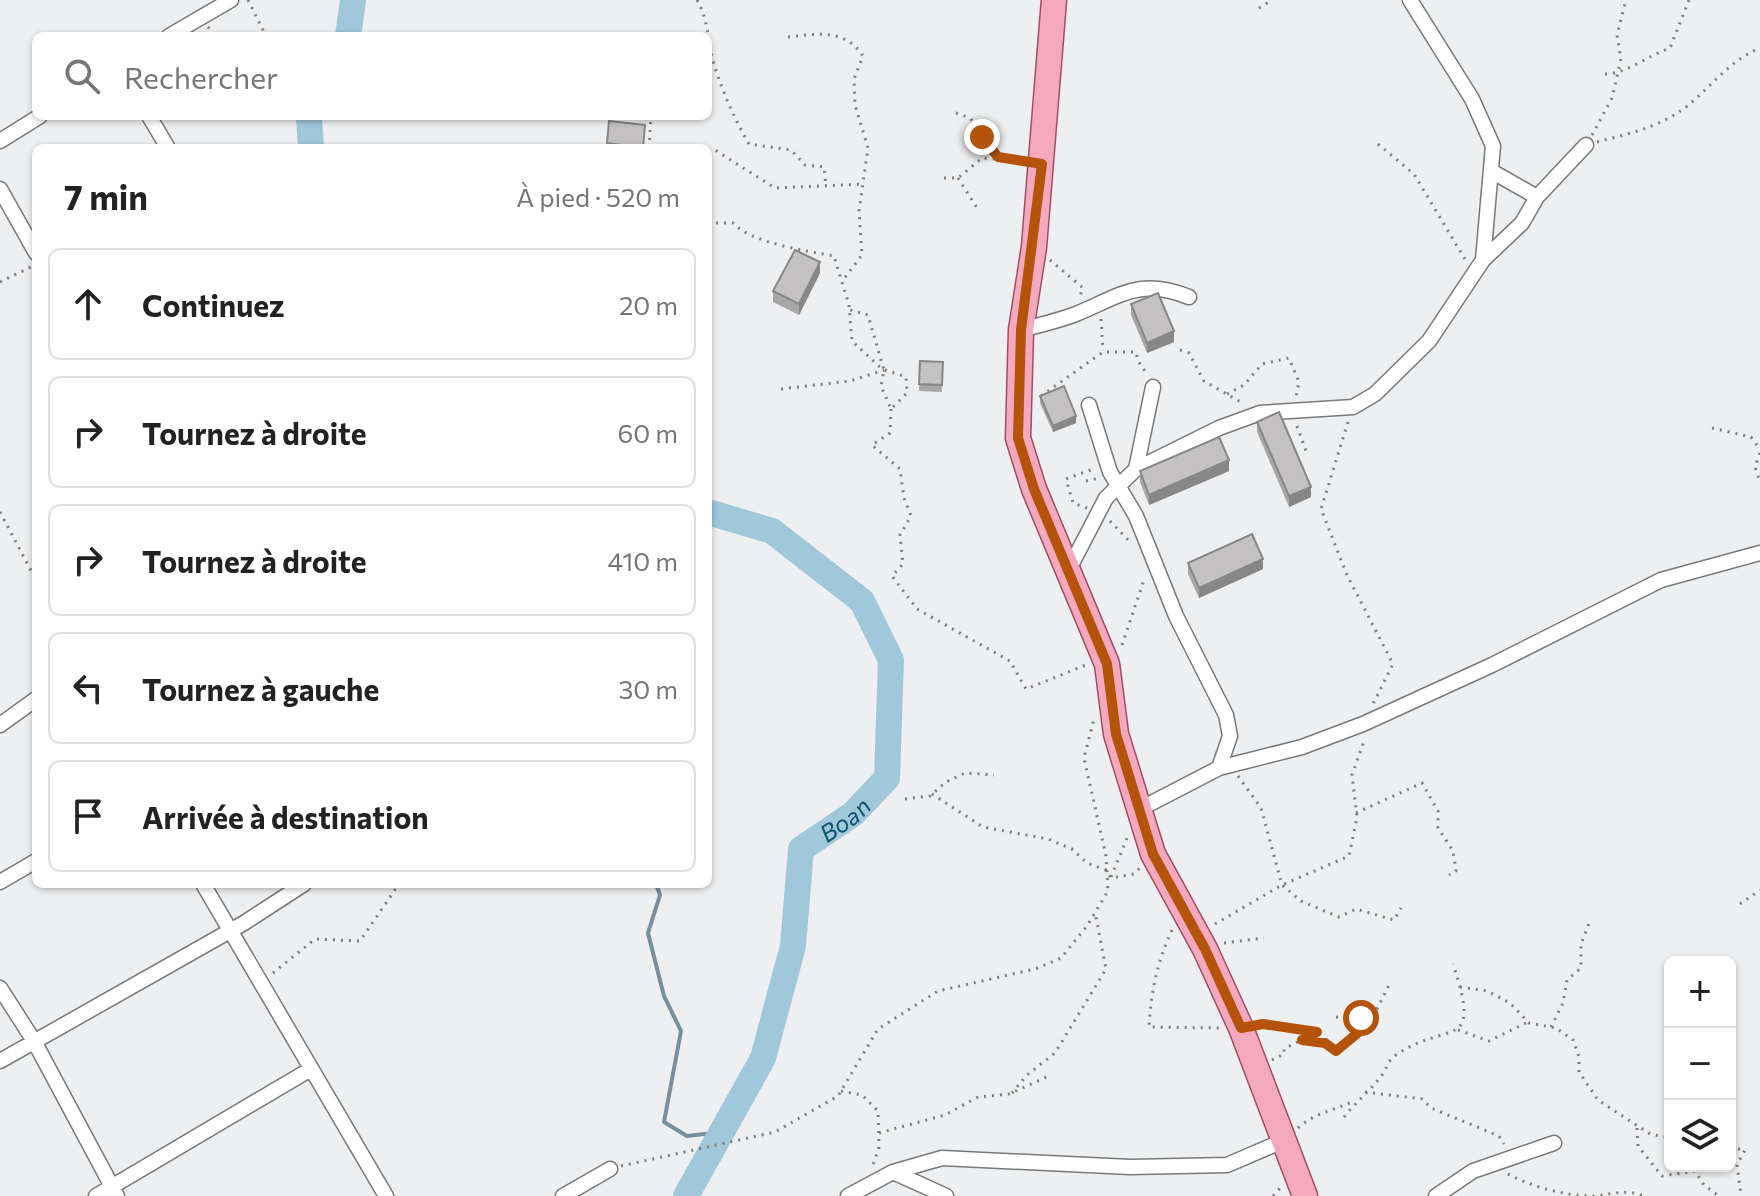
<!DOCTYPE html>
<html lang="fr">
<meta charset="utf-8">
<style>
:root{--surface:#fff;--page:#f2f2f2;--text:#222;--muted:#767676;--line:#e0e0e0}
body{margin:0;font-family:Commissioner,sans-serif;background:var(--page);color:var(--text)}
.controls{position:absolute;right:24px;bottom:24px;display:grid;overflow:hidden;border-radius:12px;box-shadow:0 2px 6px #0004}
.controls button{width:72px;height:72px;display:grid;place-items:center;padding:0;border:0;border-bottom:2px solid var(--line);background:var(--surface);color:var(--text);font:40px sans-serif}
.stop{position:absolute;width:24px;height:24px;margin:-18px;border:6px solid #b45309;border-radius:50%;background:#fff}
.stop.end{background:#b45309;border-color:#fff;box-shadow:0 2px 8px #0008}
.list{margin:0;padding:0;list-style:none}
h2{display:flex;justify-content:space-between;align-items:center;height:104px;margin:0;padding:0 32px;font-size:34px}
h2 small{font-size:26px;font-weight:400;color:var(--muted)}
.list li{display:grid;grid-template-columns:52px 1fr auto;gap:24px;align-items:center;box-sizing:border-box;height:112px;margin:0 16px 16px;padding:0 16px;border:2px solid var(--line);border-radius:12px}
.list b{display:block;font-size:30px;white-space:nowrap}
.list em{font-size:26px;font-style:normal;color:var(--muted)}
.icon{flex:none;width:44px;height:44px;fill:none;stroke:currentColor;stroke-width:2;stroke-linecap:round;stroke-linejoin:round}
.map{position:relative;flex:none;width:1760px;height:1196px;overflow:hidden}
.search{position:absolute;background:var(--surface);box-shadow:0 2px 6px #0004;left:32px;top:32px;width:680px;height:88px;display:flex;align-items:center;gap:20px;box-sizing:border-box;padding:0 28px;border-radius:12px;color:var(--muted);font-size:30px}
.panel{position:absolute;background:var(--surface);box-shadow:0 2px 6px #0004;left:32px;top:144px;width:680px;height:744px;border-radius:12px}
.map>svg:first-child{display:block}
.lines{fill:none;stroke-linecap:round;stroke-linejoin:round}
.stream{stroke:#76909e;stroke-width:4}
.river{stroke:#a1c7db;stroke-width:26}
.minor-casing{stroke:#78797a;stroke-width:17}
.primary-casing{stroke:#a04e66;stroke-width:27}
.path{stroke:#7d7d7e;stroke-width:3;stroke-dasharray:2 6;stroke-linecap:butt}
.minor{stroke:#fff;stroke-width:14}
.primary{stroke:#f5a9be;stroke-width:24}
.wall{fill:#a8a6a6}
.shaded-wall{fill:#888787}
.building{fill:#c3c1c1;stroke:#888787;stroke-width:2}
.route{stroke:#b45309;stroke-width:10}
.labels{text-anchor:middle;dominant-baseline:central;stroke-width:8;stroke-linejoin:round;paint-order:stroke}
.water-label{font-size:24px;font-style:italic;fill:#0b526f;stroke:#fbfcfe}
</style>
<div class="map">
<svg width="1760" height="1196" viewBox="0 0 1760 1196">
<rect width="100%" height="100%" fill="#eeeff0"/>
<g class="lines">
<path class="stream" d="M656 884 660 895 648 933 664 996 681 1031 664 1122 687 1136 722 1132"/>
<g class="river">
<path d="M348 36 353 0"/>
<path d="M309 116 311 148"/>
<path id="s1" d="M686 1196 763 1058 793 946 801 849 853 814 887 778 891 660 862 601 772 531 708 512"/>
</g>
<g class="minor-casing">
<path id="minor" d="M1410 0 1472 99 1493 146 1483 260
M169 36 231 0
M149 116 168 148
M0 141 40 116
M1493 172 1537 197
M0 189 36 253
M1021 330C1039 325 1058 321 1076 314 1120 296 1139 277 1189 297
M1089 405 1110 472 1136 516 1176 616 1226 715 1230 736 1219 768
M1136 469 1219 428 1260 413 1353 407 1375 394 1429 341 1483 260 1522 223 1537 197 1586 145
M1068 571 1106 498 1136 469 1153 387
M0 725 36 699
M1138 810 1219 768 1302 747 1363 724 1492 665 1661 580 1760 553
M0 882 36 861
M203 884 386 1196
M0 988 34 1041 117 1196
M0 1061 244 923 304 884
M893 1172 946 1196
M96 1196 311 1069
M563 1196 610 1169
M848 1196 893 1172 942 1158 1130 1167 1227 1165 1283 1141
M1436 1196 1473 1171 1554 1143"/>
</g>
<g class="primary-casing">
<path id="primary" d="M1054 0 1034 247 1021 330 1018 438 1034 489 1107 664 1116 734 1153 854 1205 949 1241 1028 1305 1196"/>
</g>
<path class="path" d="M248 0 266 36
M697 0C708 19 708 40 713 61 722 91 734 118 749 144L791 150 805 165 824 167 826 186
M1259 8 1272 0
M208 27 216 36
M788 37C817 34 845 28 863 56L854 79 855 105 868 148 859 211 862 255 843 280
M1605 74C1626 74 1649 55 1670 48L1689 0
M956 113 970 118 998 157
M1592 135 1612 98 1621 59 1617 35 1626 0
M1597 142C1628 134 1660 127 1686 107 1711 87 1730 60 1760 48
M1378 144 1414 174 1466 261
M649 148 651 116
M708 150H715L775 188 865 184
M944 178H958L982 158 1023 161
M958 178 979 211
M708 223H733C751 243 807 251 834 256L849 305C850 317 851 329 852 341L882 369C890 372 898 374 906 377L907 393 891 409 881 386 884 370 868 315 850 310
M1050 260 1083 288 1080 296
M0 282 33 266
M1101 319 1103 351
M1180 350 1189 353 1204 381 1244 404
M781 389 850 381 884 370
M1227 394 1244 385 1262 364 1289 358 1299 382 1296 397
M1041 396 1103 352H1136L1138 361 1147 374
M891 409 890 433 872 445 900 469 904 498 911 516 900 535 903 564 892 576 917 609 1010 661 1026 689 1086 665
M1348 422 1321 509 1347 575 1393 664 1373 704
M1297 426 1306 451
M1712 428 1751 437 1760 449
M1760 453 1755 467 1760 482
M1086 481 1100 478
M1087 508 1073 503 1066 479 1096 468
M0 512 36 580
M1110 521 1132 544
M1122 645 1145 577
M1238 776 1261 808 1282 885 1301 901 1339 917 1356 909 1394 920 1401 908
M932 794 983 827 1048 839 1072 849 1087 863 1106 870 1111 878 1134 874 1140 868
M905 799 930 796 946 782 965 773 994 775
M1356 813 1422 783 1438 811V828L1453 851 1456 871 1449 875
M1111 877 1128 836
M1740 904 1760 890
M1215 924 1282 885 1349 856 1357 817 1352 775 1365 738
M1172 930C1157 962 1151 992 1149 1027L1221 1028
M1224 943 1264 938
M273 973 315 939 360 941 399 884
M1460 987 1487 991 1510 1003 1529 1023 1556 1028 1573 1040 1579 1057V1072L1598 1100 1650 1134 1670 1138
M1336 1017 1371 1022
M1260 1024 1317 1032
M1551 1027 1563 1003 1567 980 1581 968V944L1590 921
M1458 1030 1489 1041 1528 1022
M1302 1040 1325 1043 1336 1051 1371 1021 1389 985
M1272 1060 1284 1054V1049L1317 1032
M841 1091 862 1095 878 1111 879 1147 873 1165
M1365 1092 1422 1099 1431 1108 1499 1136 1504 1144
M1012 1093 1027 1075 1055 1053 1106 969 1095 912
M1344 1117C1356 1102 1371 1090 1382 1075 1387 1068 1388 1060 1396 1055 1448 1019 1483 1054 1453 964
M1298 1128C1316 1112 1333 1111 1354 1101
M1637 1128 1638 1146 1662 1176 1695 1171 1704 1185 1719 1196
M879 1133 945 1115 978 1097 1009 1094 1051 1075
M1730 1148 1745 1150 1737 1165 1741 1196
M621 1166 775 1132 838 1096 878 1029 938 991 1035 969 1061 958 1087 926 1108 891 1106 856 1084 758 1094 719
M1508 1174C1532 1187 1566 1196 1593 1196 1611 1195 1626 1188 1643 1196
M1273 1196 1282 1186"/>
<use href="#minor" class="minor"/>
<use href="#primary" class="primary"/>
</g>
<path class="wall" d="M645 132 643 148H607V143Z
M820 273 799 315 773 302V291Z
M1131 304 1174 342 1147 353 1131 315Z
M920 361 943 362 942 392 919 391Z
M1040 396 1076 423 1053 432 1040 403Z
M1257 422 1311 497 1289 507 1257 432Z
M1140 471H1229L1149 505 1140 482Z
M1188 563 1263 569 1199 598 1188 574Z"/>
<path class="shaded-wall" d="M820 262V273L799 315V304Z
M1174 331V342L1147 353V343Z
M1076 416V423L1053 432V426Z
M1229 460V471L1149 505V495Z
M1311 487V497L1289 507V496Z
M1263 559V569L1199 598V588Z"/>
<path class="building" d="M609 121 645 125 643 148 607 143Z
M795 250 820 262 799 304 773 291Z
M1158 293 1174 331 1147 343 1131 304Z
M920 361 943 362 942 385 919 384Z
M1064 386 1076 416 1053 426 1040 396Z
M1279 412 1311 487 1289 496 1257 422Z
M1219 437 1229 460 1149 495 1140 471Z
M1252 534 1263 559 1199 588 1188 563Z"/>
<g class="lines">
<path class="route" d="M982 137 998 157 1042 164 1021 330 1018 438 1034 489 1107 664 1116 734 1153 854 1205 949 1241 1028 1263 1024 1317 1032 1302 1040 1325 1043 1336 1051 1371 1022 1361 1018"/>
</g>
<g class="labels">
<g class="water-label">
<text stroke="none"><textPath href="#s1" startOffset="424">Boan</textPath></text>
</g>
</g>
</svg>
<div class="controls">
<button>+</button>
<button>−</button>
<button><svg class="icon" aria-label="layers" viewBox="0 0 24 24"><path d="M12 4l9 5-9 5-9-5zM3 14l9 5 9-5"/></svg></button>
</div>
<div class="stop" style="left:1361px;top:1018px"></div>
<div class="stop end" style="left:982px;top:137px"></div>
<div class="search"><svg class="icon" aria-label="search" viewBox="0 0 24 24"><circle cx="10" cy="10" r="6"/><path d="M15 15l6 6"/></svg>Rechercher</div>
<section class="panel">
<h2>7 min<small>À pied · 520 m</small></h2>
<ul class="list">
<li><svg class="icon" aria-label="ahead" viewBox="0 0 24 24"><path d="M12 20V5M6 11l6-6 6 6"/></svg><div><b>Continuez</b></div><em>20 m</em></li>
<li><svg class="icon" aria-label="right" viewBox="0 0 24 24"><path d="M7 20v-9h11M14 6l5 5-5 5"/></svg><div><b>Tournez à droite</b></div><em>60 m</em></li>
<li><svg class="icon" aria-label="right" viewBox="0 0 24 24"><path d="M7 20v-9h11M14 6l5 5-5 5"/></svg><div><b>Tournez à droite</b></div><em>410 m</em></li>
<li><svg class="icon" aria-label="left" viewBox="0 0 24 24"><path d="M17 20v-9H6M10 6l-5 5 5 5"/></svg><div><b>Tournez à gauche</b></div><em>30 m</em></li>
<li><svg class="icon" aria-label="arrive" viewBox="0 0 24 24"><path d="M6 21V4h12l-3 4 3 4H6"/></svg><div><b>Arrivée à destination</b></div></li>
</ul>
</section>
</div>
